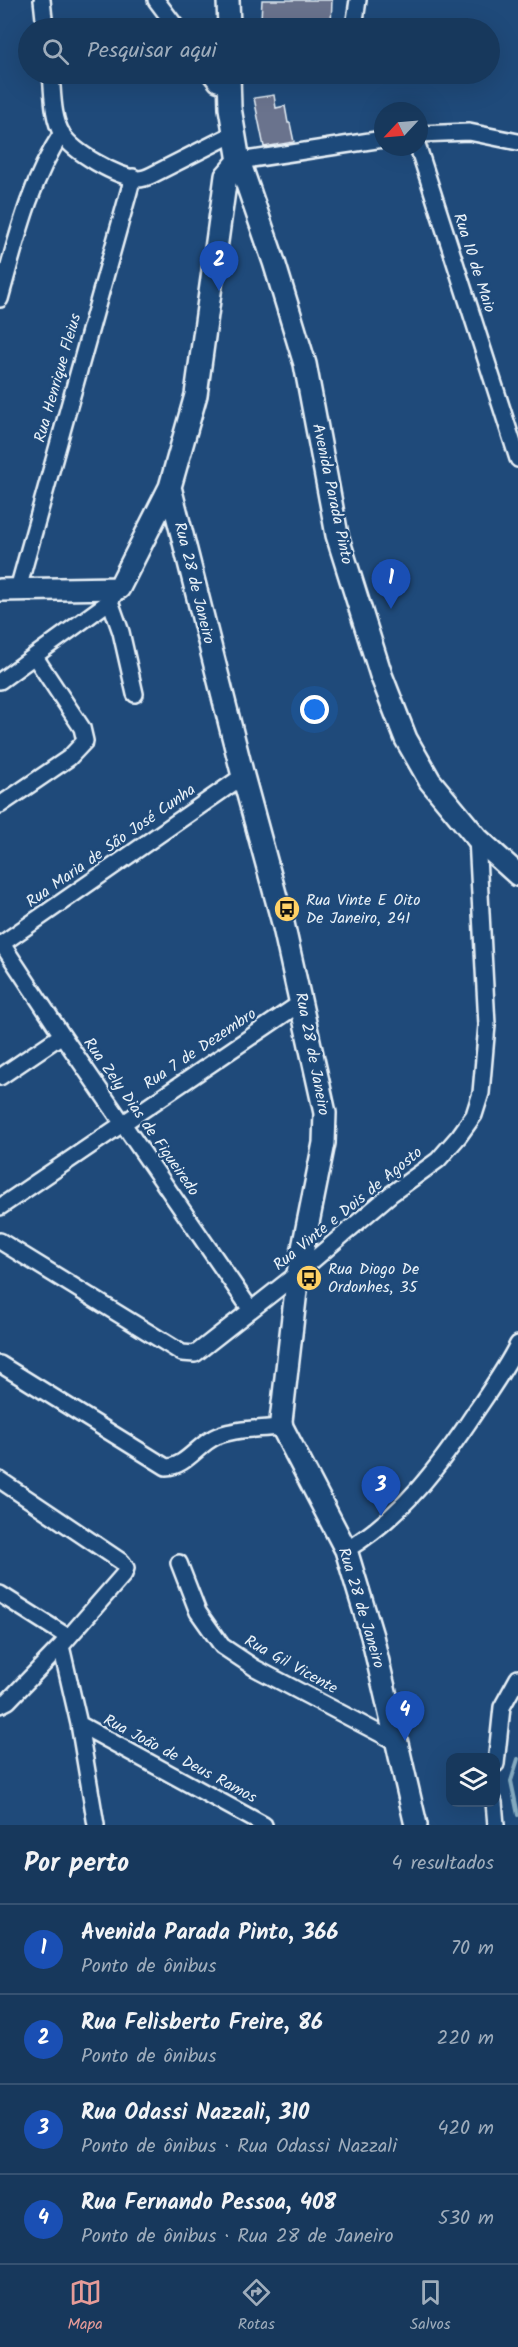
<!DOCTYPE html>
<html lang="pt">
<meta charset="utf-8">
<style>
:root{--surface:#17385c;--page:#203f62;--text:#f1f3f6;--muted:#9eacbb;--line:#365272;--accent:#e69b98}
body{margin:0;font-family:Kalam,sans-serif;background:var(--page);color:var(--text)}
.controls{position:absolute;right:18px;bottom:18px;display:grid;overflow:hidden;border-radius:12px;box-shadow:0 6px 24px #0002}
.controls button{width:54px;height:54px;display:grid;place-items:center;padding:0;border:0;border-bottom:2px solid var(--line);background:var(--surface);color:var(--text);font:30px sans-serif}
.compass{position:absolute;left:374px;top:102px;width:54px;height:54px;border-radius:50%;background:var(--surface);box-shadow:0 6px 24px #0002;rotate:244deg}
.you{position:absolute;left:315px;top:710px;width:21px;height:21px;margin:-15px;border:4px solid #fff;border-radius:50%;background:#1a73e8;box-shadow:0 0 0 9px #1a73e833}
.badge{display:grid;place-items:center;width:39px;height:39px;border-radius:50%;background:var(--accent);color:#fff;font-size:20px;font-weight:700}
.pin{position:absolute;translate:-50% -50px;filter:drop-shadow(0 2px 3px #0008)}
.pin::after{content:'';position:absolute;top:32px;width:21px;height:18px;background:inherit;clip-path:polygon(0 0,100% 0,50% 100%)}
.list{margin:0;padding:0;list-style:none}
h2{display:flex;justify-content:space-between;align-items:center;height:78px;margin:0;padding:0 24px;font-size:26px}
h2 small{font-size:20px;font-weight:400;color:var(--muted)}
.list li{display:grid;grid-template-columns:39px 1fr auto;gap:18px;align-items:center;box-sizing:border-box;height:90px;padding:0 24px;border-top:2px solid var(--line)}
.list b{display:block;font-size:22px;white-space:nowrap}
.list p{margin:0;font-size:20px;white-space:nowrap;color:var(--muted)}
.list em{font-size:20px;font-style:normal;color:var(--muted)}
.icon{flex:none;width:33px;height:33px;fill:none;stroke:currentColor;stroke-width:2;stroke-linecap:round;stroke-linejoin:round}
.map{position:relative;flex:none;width:518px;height:1825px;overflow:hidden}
.search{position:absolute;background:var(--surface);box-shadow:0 6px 24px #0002;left:18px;right:18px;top:18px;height:66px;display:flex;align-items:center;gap:15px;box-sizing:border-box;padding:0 21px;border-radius:33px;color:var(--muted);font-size:22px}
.sheet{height:438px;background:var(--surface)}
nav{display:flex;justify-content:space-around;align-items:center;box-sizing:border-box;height:84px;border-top:2px solid var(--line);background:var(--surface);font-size:16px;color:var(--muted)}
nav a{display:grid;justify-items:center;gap:3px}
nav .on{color:var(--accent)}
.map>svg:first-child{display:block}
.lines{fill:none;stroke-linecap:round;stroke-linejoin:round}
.stream{stroke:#85abc1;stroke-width:4}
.building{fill:#6b738d;stroke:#e8f1f8;stroke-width:1.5}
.street-casing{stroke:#e8f1f8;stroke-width:20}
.secondary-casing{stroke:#e8f1f8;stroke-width:26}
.street{stroke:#1f4a7a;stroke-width:15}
.secondary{stroke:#1f4a7a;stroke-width:21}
.labels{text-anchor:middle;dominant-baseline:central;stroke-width:5;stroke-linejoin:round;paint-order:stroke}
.street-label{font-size:16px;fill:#e8f1f8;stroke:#1f4a7a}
.poi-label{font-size:16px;fill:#e8f1f8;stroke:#1f4a7a;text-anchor:start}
</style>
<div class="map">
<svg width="518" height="1825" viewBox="0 0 518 1825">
<rect width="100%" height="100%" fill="#1f4a7a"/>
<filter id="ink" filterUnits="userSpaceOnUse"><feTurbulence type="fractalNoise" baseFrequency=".0167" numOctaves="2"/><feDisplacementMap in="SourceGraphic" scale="12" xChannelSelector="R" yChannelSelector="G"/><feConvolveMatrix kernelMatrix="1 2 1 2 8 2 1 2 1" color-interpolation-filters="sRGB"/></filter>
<g filter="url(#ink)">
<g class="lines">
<path class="stream" d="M518 1759 511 1781 518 1815"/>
</g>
<path class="building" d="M262 0H332L331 25 261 20Z
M274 95 276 108 285 106 288 123H290L294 142 264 147 254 98Z"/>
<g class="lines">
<g class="street-casing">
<path id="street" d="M42 0 45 28
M156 0 177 28
M354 27 358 0
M51 74C53 92 52 117 62 134 74 153 116 176 138 179 143 179 148 177 152 175L233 134
M210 74 217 83 229 87
M419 134 469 132 518 142
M418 147 518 459
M239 161 383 139
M0 299C16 242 29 183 62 133
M18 589 133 177
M110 601 121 632 135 694
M0 681 110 601 119 588
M0 805 69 758 85 741 82 728 35 657
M2 944 62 1035 251 1310
M0 945 243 776
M0 1077 62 1035
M0 1207 302 1002
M0 1241 182 1353 195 1354 298 1273 391 1194 438 1160 459 1136 474 1115 481 1093 487 1025 477 838
M0 1364 166 1467C186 1467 199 1443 217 1436 238 1428 261 1429 282 1427
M0 1480 122 1562 126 1568 124 1574 61 1646 8 1701 0 1705
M346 1550C402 1517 441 1464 476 1411 491 1389 506 1368 518 1344
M179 1563 198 1612 222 1646 255 1668 396 1742
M0 1594 68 1637
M61 1646 79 1724 96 1825
M79 1724 264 1825
M496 1764 502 1707 518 1678
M494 1802 496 1825"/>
</g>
<g class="secondary-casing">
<path id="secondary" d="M228 0 229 28
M229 74 230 108 239 161 274 262 305 364 337 535 381 675 406 739 430 781 477 838 518 875
M170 487 243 776 283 923 325 1113 324 1143 298 1273 281 1421 282 1427 346 1550 372 1636 416 1825
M0 590 119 588 170 487 196 395 226 176 239 161"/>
</g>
<use href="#street" class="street"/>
<use href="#secondary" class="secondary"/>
</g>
</g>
<defs>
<g id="bus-disc" transform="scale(1.35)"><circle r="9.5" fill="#ffd166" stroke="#1f4a7a"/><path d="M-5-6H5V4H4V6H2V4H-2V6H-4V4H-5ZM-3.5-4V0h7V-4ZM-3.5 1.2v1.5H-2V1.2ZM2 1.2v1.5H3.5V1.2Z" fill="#111"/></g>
</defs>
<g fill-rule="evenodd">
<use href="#bus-disc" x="287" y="909"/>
<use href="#bus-disc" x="309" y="1278"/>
</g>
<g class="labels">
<g class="street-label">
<text transform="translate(474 263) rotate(72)">Rua 10 de Maio</text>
<text transform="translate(58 378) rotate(-74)">Rua Henrique Fleius</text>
<text transform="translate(332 494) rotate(78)">Avenida Parada Pinto</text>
<text transform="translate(194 583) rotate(76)">Rua 28 de Janeiro</text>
<text transform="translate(111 846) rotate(-35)">Rua Maria de São José Cunha</text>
<text transform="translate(200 1049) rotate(-34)">Rua 7 de Dezembro</text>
<text transform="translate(312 1054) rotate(79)">Rua 28 de Janeiro</text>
<text transform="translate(141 1117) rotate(55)">Rua Zely Dias de Figueiredo</text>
<text transform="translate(348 1209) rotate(-39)">Rua Vinte e Dois de Agosto</text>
<text transform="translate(361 1608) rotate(73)">Rua 28 de Janeiro</text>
<text transform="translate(291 1665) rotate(29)">Rua Gil Vicente</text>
<text transform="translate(180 1759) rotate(28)">Rua João de Deus Ramos</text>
</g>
<g class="poi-label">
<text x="306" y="900">Rua Vinte E Oito<tspan x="306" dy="18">De Janeiro, 241</tspan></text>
<text x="328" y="1269">Rua Diogo De<tspan x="328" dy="18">Ordonhes, 35</tspan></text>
</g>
</g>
</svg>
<div class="controls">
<button><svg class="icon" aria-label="layers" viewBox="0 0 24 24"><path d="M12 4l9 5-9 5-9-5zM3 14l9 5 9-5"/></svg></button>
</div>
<svg class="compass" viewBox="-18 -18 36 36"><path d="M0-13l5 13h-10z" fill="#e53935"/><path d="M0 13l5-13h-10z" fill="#9eacbb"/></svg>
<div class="you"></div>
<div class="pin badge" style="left:391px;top:609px;background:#1a4fb4">1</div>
<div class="pin badge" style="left:219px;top:291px;background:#1a4fb4">2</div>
<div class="pin badge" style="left:381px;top:1516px;background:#1a4fb4">3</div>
<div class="pin badge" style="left:405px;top:1741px;background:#1a4fb4">4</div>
<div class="search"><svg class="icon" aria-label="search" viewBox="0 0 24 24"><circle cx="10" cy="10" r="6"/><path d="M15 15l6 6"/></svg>Pesquisar aqui</div>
</div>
<section class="sheet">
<h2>Por perto<small>4 resultados</small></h2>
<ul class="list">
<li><span class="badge" style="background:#1a4fb4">1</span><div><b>Avenida Parada Pinto, 366</b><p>Ponto de ônibus</p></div><em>70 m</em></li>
<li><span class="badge" style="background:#1a4fb4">2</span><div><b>Rua Felisberto Freire, 86</b><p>Ponto de ônibus</p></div><em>220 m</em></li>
<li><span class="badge" style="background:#1a4fb4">3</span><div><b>Rua Odassi Nazzali, 310</b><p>Ponto de ônibus · Rua Odassi Nazzali</p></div><em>420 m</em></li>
<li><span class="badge" style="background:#1a4fb4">4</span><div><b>Rua Fernando Pessoa, 408</b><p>Ponto de ônibus · Rua 28 de Janeiro</p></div><em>530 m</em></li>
</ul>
</section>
<nav>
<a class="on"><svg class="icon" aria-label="map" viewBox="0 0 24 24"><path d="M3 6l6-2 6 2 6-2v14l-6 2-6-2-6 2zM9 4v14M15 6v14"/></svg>Mapa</a>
<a><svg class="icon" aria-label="directions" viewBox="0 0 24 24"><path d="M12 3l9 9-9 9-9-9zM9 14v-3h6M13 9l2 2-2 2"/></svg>Rotas</a>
<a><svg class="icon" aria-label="saved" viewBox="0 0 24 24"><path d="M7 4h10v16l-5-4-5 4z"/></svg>Salvos</a>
</nav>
